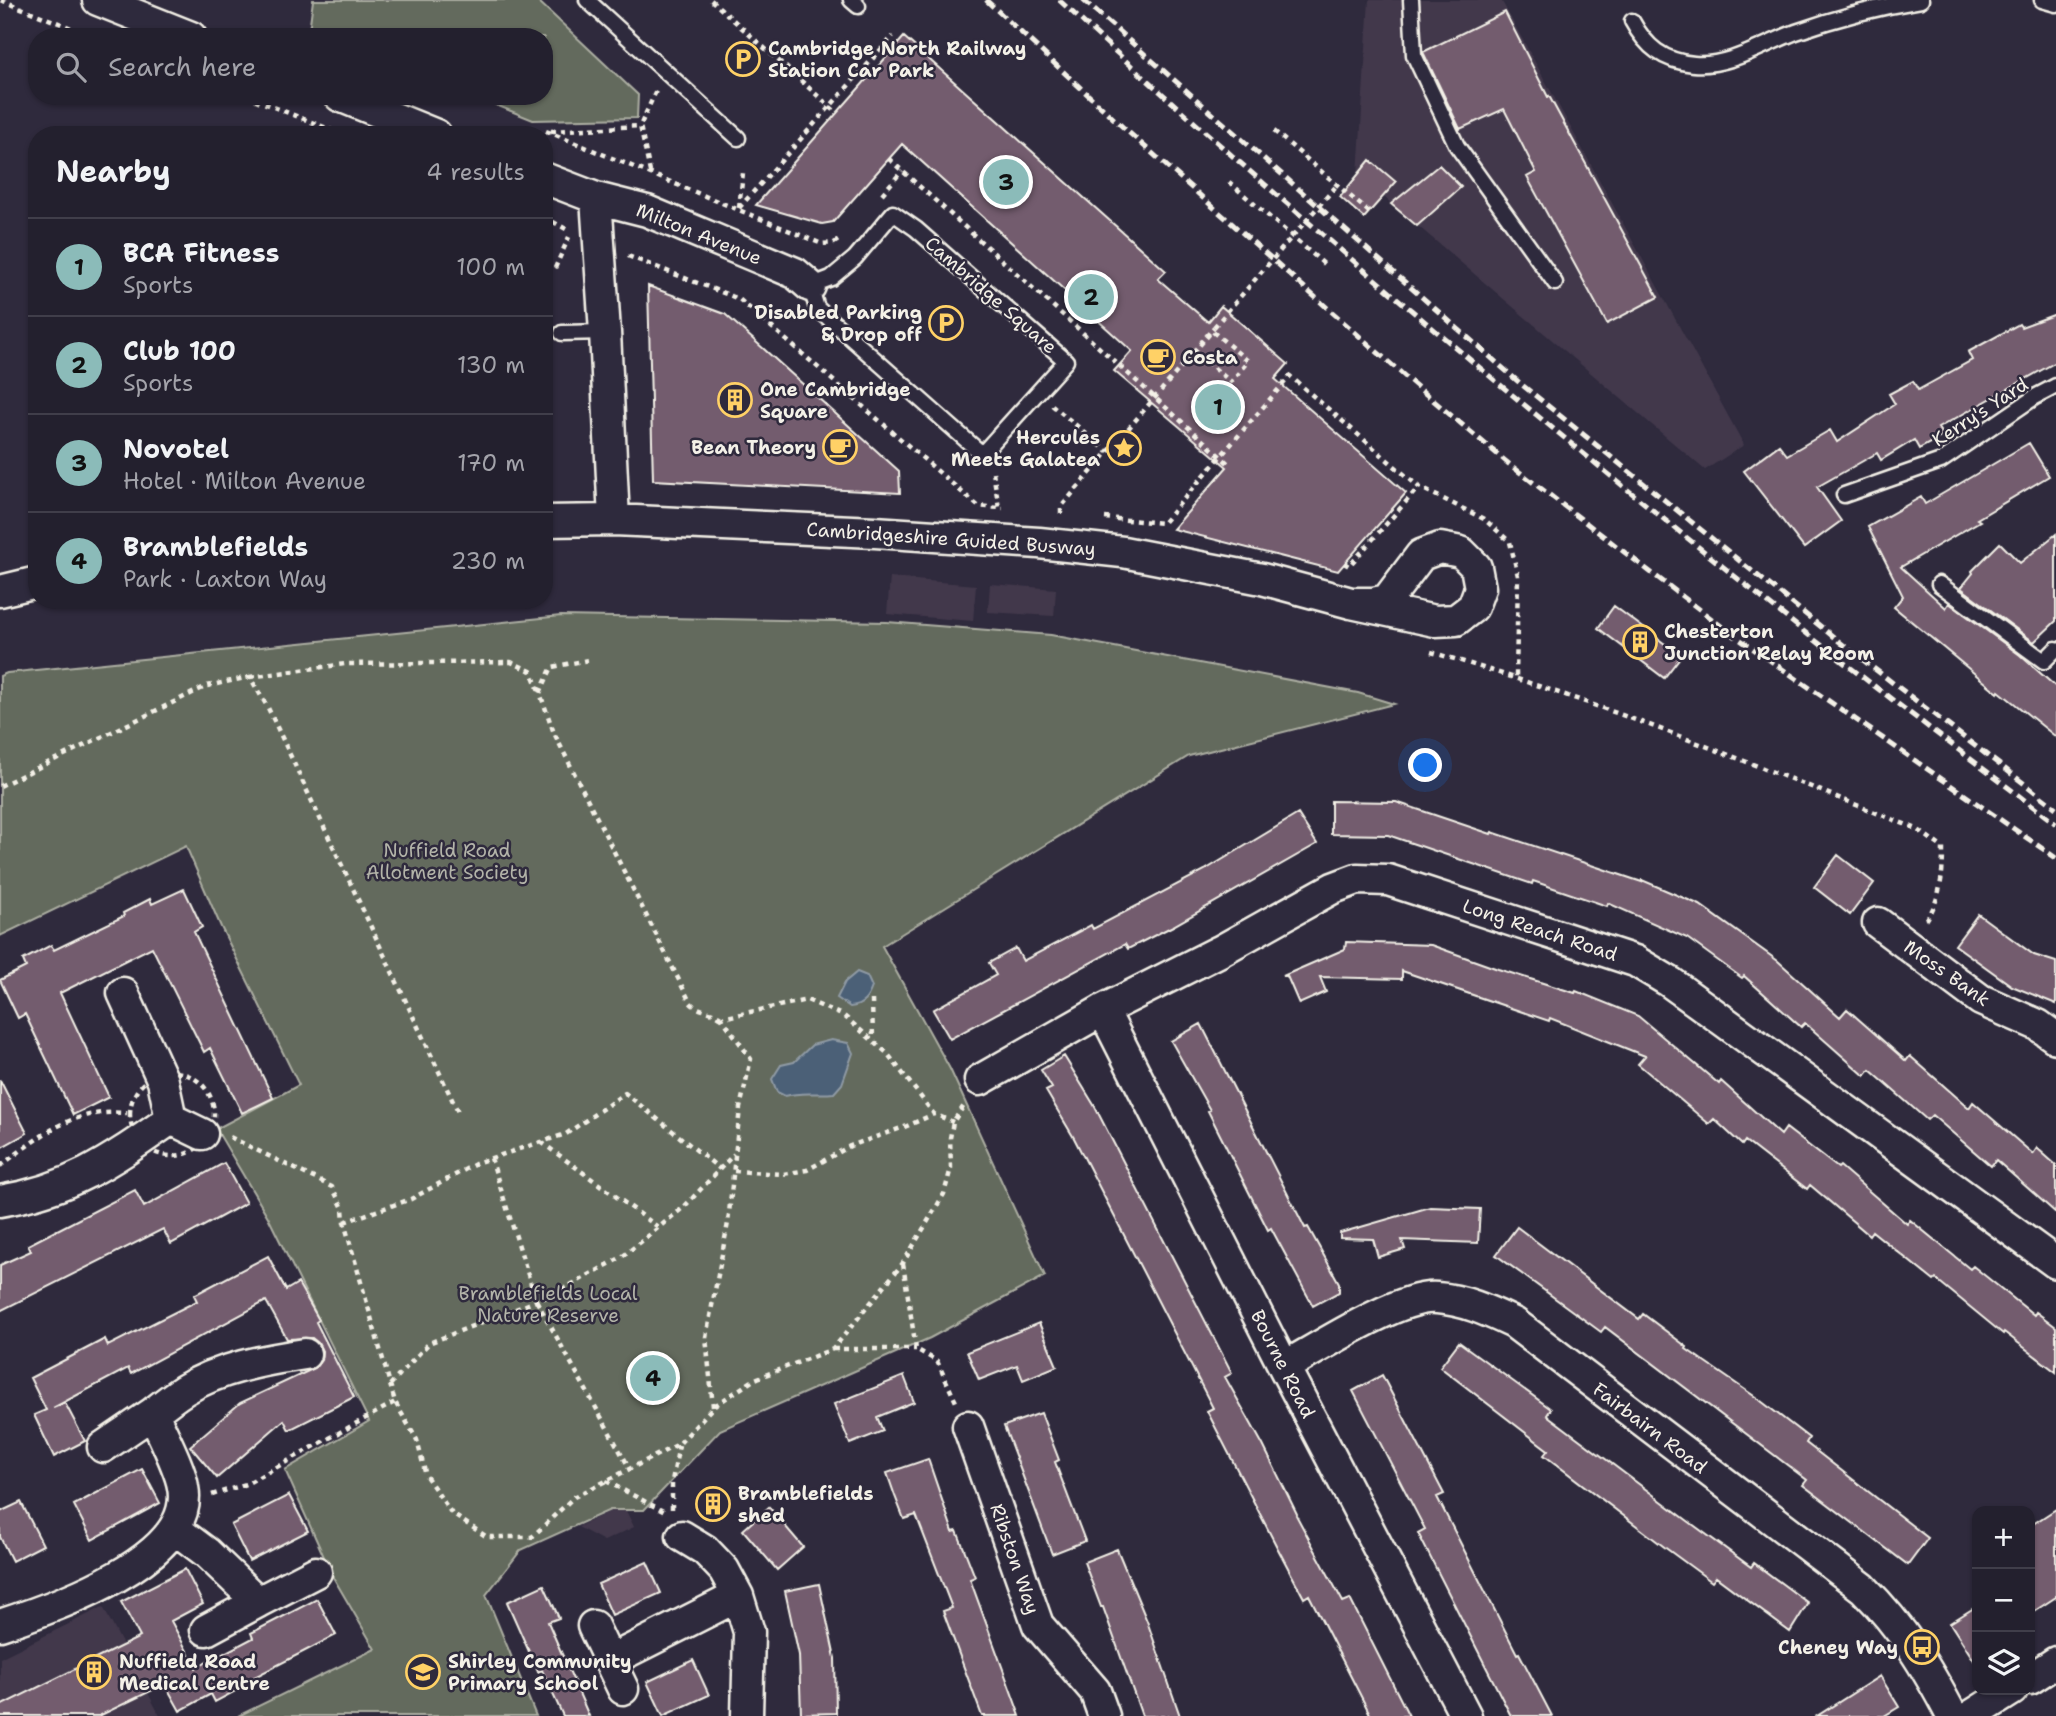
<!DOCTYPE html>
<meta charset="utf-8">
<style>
:root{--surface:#23202e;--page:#2f2d3a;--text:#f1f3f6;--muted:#a3a3aa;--line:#403e4a;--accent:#8bbbb9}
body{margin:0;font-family:"Shantell Sans",sans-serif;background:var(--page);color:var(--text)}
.controls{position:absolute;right:21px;bottom:21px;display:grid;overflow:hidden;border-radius:14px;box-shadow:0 2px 5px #0004}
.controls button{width:63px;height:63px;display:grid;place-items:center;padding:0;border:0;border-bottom:2px solid var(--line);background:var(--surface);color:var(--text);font:35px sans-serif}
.you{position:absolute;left:1426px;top:766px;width:24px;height:24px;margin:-18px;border:5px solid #fff;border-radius:50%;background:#1a73e8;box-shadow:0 0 0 10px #1a73e833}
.badge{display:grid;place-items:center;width:46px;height:46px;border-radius:50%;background:var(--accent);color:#111;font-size:23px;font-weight:700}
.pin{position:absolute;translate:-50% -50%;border:4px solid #fff;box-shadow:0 2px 7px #0006}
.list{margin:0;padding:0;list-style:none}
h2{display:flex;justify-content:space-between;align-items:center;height:91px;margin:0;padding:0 28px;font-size:30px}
h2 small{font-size:23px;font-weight:400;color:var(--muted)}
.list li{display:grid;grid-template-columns:46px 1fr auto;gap:21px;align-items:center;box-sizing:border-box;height:98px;padding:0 28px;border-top:2px solid var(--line)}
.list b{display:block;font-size:26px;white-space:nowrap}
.list p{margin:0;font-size:23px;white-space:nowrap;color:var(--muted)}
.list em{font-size:23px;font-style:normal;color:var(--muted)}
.icon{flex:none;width:38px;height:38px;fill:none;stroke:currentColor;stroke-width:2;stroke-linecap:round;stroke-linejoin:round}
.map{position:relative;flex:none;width:2056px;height:1716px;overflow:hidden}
.search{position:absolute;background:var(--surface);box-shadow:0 2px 5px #0004;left:28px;top:28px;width:525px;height:77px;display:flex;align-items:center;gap:18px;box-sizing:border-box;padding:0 24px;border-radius:28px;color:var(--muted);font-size:26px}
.panel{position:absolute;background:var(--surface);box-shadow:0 2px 5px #0004;left:28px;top:126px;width:525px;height:483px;border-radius:28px}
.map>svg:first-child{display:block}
.built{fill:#43394c}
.green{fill:#636a5d;stroke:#acaea2;stroke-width:2}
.water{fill:#4c6077;stroke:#8f9aa4;stroke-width:2}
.building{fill:#735b6e;stroke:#f4f1e8;stroke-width:2}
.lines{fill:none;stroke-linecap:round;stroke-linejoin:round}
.lane-casing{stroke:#f4f1e8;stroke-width:19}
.street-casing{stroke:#f4f1e8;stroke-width:35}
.path{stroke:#f4f1e8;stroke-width:4.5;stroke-dasharray:5 5;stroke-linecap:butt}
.lane{stroke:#2f2a3d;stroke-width:14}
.street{stroke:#2f2a3d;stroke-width:30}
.rail{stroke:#f4f1e8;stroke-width:5;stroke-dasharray:10 5;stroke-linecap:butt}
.path-bridge{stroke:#f4f1e8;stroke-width:4.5;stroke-dasharray:5 5;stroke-linecap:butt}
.labels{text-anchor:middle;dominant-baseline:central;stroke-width:5;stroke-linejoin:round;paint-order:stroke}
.poi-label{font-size:19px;font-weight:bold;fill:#f4f1e8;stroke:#2f2a3d;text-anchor:start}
.street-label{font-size:19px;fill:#f4f1e8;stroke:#2f2a3d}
.park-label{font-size:19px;fill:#b3b4a9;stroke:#2f2a3d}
</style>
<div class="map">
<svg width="2056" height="1716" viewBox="0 0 2056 1716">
<rect width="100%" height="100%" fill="#2f2a3d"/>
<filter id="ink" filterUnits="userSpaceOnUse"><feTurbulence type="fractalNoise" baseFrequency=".0143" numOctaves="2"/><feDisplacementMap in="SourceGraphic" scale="14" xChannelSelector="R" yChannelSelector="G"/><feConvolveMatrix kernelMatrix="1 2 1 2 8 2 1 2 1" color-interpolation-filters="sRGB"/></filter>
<g filter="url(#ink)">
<path class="built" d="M1369 0H1501L1744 445 1705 470 1358 175Z
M890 578 976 585 973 621 887 614Z
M990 584 1056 589 1054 616 988 612Z
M623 1505 634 1527 604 1541 578 1527Z
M103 1607 160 1716H0V1658Z"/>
<path class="green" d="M313 0H537L638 95 637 118 533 120 474 96H544V37H323L309 31Z
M561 616 887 622 1051 635 1358 693 1394 704 1189 756 882 946 950 1069 1045 1276 930 1338 720 1430 644 1510H610L521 1550 486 1595 536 1716H238L375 1649 333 1577 285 1470 369 1421 268 1217 216 1129 299 1085 221 927 186 846 0 936V676L7 673Z"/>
<path class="water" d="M857 972 867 976 872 987C868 998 863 1006 850 1007L837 998 845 982Z
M831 1040 848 1043 853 1053 842 1084 834 1093C816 1095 802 1091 785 1096L777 1092 772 1079 781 1065 794 1062 812 1045Z"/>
<path class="building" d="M1505 12 1548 97 1549 96 1658 297 1607 324 1527 177 1536 172 1504 109 1460 129 1423 52Z
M904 37 1166 271 1158 279 1208 322 1221 306 1288 364 1275 379 1406 493 1338 571 1173 529 1227 467 1114 371 1132 351 902 144 833 222 822 224 756 205Z
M1370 160 1396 182 1364 218 1340 197Z
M1439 165 1461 187 1417 226 1391 204Z
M648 286 725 314 899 471 900 493 653 480Z
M2056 314V362L1938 428 1943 436 1919 449 1914 440 1881 460 1877 453 1817 487 1841 521 1804 548 1744 471 1779 445 1787 455 1830 430 1837 442 1895 404 1889 394 1913 381 1918 390 1972 360 1968 352 2019 324 2021 327Z
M2029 443 2049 476 1977 519 1980 521 1901 567 1946 608 1949 603 2020 655 2056 687V737L1999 691 1998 693 1894 607 1903 596 1868 527 1921 497 1925 504Z
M2056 534V621L2034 642 1961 588 1973 573 1972 571 2000 543 2020 563Z
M1614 606 1681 656 1664 678 1598 628Z
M1331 801 1396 802 1491 834 1492 832 1642 882V880L1700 905 1778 961 1840 1017 1847 1009 1906 1061 1910 1056 1969 1108 1973 1102 2033 1154 2037 1148 2056 1165V1213L1996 1160 1991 1166 1932 1115 1927 1120 1870 1070 1865 1076 1805 1023 1801 1027 1744 976 1742 978 1687 938 1608 903 1607 906 1533 881 1532 884 1388 835 1331 834Z
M1298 814 1317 844 1173 926 1128 949 1125 944 950 1039 933 1010 996 975 989 963 1016 948 1023 961 1091 925 1093 929 1205 870Z
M1838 855 1874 883 1850 915 1814 887Z
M184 889 202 927 194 932 273 1098 242 1113 210 1048 204 1052 152 947 60 993 109 1097 73 1115 25 1014 18 1018 0 980 26 967 23 960 51 945 54 950 124 916 123 913 150 899 152 904Z
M1978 914 2034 955 2056 962V1004L2012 986 1955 945Z
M1346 942 1431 945 1498 969 1575 993 1576 991 1638 1016 1719 1084 1721 1081 1781 1135 1786 1128 1838 1168 1840 1166 1907 1224 1910 1220 1970 1269 1973 1266 2034 1315 2036 1312 2056 1327V1372L2004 1332 2003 1334 1936 1279 1934 1281 1872 1231 1869 1235 1810 1185 1807 1189 1745 1141 1742 1145 1714 1119 1709 1124 1638 1064 1645 1056 1550 1018 1549 1021 1402 971V979L1320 977 1326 992 1299 1004 1287 976H1283L1345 949Z
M1201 1024 1305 1228 1308 1227 1339 1283V1292L1313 1306 1271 1228 1268 1230 1208 1111 1210 1110 1171 1041Z
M1064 1056 1094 1105 1232 1373 1225 1377 1263 1445 1297 1514 1296 1515 1343 1602 1350 1599 1409 1716H1371L1309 1595 1304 1598 1278 1549 1207 1411 1213 1408 1074 1138 1046 1091 1052 1088 1041 1070Z
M0 1080 27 1133 0 1148Z
M224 1163 246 1203 171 1244 163 1229 0 1311V1265L31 1251 28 1245 135 1190 144 1207Z
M1430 1207 1480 1209 1478 1243 1402 1240 1405 1249 1378 1257 1373 1239 1340 1238V1233Z
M1517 1227 1639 1319 1643 1314 1687 1347 1686 1349 1757 1398 1809 1438 1806 1443 1928 1538 1908 1565 1803 1485 1807 1480 1605 1327 1601 1332 1496 1255Z
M268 1256 286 1290 298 1283 319 1320 316 1322 354 1397 289 1430 284 1420 217 1478 190 1446 240 1403 315 1368 321 1360 322 1351 318 1343 312 1338 287 1339 266 1301 131 1374 128 1368 53 1408 65 1403 85 1441 54 1457 34 1415 46 1410 30 1378 105 1339 108 1346 197 1301 194 1295Z
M1039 1323 1057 1366 1023 1380 1017 1365 979 1380 967 1352Z
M1459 1342 1551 1409 1547 1415 1688 1521 1751 1567 1754 1563 1808 1603 1790 1632 1716 1577 1712 1582 1667 1549 1544 1455 1548 1450 1440 1367Z
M1382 1375 1444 1494 1437 1497 1517 1654 1519 1653 1552 1716H1511L1418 1533 1425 1529 1353 1391Z
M904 1376 914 1402 877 1417 883 1431 850 1444 834 1404Z
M1041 1413 1059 1460 1055 1462 1085 1541 1052 1554 1004 1426Z
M928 1459 953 1532 957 1531 975 1577 970 1579 1020 1716H982L943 1611 952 1608 916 1515 904 1519 895 1496 887 1473Z
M142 1469 160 1503 92 1540 74 1505Z
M289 1495 308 1531 249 1561 231 1525Z
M21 1502 43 1545 12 1561 0 1537V1512Z
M769 1507 803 1547 777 1570 743 1530Z
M2056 1509V1597L2030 1614V1526Z
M1117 1549 1147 1621 1180 1716H1142L1103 1607H1101L1084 1562Z
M647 1562 661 1593 612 1615 598 1584Z
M185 1569 203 1604 171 1621 196 1668 253 1638 251 1633 317 1599 336 1635 243 1683 245 1686 215 1702 211 1694 180 1711 165 1684 99 1716H0V1706L140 1637 121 1602Z
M819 1584 835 1658 836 1713 801 1714 799 1655 785 1591Z
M544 1585 559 1618 548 1622 589 1716H563L542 1670 538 1672 507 1602Z
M1977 1606V1665L1950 1623Z
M693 1660 709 1695 663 1716 647 1682Z
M1880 1676 1899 1707 1884 1716H1817Z"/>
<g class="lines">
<g class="lane-casing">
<path id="lane" d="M587 0 738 138
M851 0 858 6
M1411 0 1414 55 1457 146 1555 283
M2042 0 2056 4
M1632 21C1646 47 1663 61 1694 64 1729 67 1764 44 1796 32 1838 17 1877 7 1921 0
M893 213 916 229 1066 361 982 454 817 308 810 286 831 278 855 258Z
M562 333 605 332
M1844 495 1941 461 2035 397 2056 386
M1939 584 2044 661 2056 649"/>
</g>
<g class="street-casing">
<path id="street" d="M98 0 191 37
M340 96 436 135
M544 178 596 198 647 211 795 273 810 286
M596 198 605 332 614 520
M544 521 614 520 875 532 1039 543 1123 552 1262 579 1351 603 1435 621 1456 620 1473 607 1480 588 1476 567 1461 552 1440 548 1421 555 1387 600 1373 603H1351
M0 591 37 582
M1878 923 1981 1000 2038 1025 2056 1038
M1103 1010 1284 1367 1466 1716
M980 1080 1103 1010 1220 951 1333 888 1357 879 1388 880 1635 961 1670 982 2056 1263
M171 1119 202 1134
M0 1201C73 1189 112 1160 171 1119L163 1081 123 993
M1284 1367C1318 1348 1401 1294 1437 1298 1465 1300 1488 1311 1514 1323L1863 1588C1903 1628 1926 1666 1952 1716
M968 1426 1038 1625 1095 1691 1104 1716
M103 1447 153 1413
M175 1529 207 1553 258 1602 316 1572
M682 1536 705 1550 724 1570 738 1596 749 1632 747 1716
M0 1625C53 1608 197 1559 183 1487 180 1467 161 1432 153 1413 163 1405 173 1397 184 1390 219 1368 265 1360 305 1354
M593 1626 623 1689
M206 1630 258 1602
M609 1661 738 1596
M2030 1679 2056 1662
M1971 1716 2012 1690"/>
</g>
<path class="path" d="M1 0 94 37
M711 0 837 113
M246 96 344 135
M546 131 822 244 834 243 840 239
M551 131 640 126
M1274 131 1369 212
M889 159 1229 464
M650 172 640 126 656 91
M1229 182 1324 264
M882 194 902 171
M739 208 893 36
M739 208 743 173
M544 217 568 230
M628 256 739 299 978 506 999 508
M555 268 569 237
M1052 405 1108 452
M993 472 999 508H1003
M1061 514V507L1212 331 1248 361 1231 382 1194 351 1214 327
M1105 518 1163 523 1290 376 1419 487 1484 519 1510 542 1518 576 1516 677
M1344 563 1349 566 1419 487
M1431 652C1597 701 1756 765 1917 829L1943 848C1943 875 1941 899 1925 922
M588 660 552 667 540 693 554 733 690 1002C698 1012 712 1010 722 1018
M250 677 345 664 511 662 531 671 540 693
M0 786 207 686 250 677 268 708 458 1112
M872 1000 873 1039
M130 1114a42 42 0 1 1 84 0a42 42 0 1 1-84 0Z
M230 1137 332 1187 343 1208 344 1222 395 1402 417 1440 426 1476 452 1514 487 1537H532L574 1497 679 1444 713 1407 755 1379 833 1349 903 1263 944 1194 951 1168 950 1138 953 1122 965 1104
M541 1142 658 1227
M491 1158 536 1300 630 1469
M0 1166C44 1134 69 1109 127 1113
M734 1171 783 1174 807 1170 850 1146 907 1126 934 1114
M344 1222 411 1199 479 1162 566 1134 625 1093 720 1169
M903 1264 916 1349 937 1361 956 1402
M833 1349H916
M390 1385 429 1343 554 1294 622 1257 684 1207 734 1154
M713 1407 706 1337 728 1223 740 1108 751 1059 722 1018 807 1000 844 1016 887 1053 934 1114 953 1122
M606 1481 665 1512
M212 1495 246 1484 395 1402
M672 1509V1481L679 1445"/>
<use href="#lane" class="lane"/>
<use href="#street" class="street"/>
<path class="rail" d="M986 0 1126 130 1409 380 1509 464 1729 632 2056 858
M1059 0C1281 204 1512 398 1747 586 1848 668 1953 745 2056 824
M1083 0 1521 384 1846 647 2056 808"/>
<path class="path-bridge" d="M1214 327 1337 185"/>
</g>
</g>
<defs>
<g id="parking-ring" transform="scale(1.75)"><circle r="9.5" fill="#2f2a3d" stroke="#ffd166" stroke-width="1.5"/><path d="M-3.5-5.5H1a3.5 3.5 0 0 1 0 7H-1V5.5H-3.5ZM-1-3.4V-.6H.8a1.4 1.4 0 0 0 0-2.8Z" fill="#ffd166"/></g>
<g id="cafe-ring" transform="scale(1.75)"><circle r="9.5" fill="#2f2a3d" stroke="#ffd166" stroke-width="1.5"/><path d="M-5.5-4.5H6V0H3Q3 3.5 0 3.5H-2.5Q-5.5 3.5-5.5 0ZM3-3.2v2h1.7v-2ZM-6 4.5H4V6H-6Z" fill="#ffd166"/></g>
<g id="building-ring" transform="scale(1.75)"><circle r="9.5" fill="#2f2a3d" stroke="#ffd166" stroke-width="1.5"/><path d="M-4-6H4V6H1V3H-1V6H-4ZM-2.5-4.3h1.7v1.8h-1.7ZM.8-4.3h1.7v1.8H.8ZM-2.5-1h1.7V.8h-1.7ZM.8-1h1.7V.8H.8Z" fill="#ffd166"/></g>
<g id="sight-ring" transform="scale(1.75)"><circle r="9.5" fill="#2f2a3d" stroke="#ffd166" stroke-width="1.5"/><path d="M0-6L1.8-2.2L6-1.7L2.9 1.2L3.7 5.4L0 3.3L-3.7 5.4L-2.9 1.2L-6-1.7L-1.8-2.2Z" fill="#ffd166"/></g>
<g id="bus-ring" transform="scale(1.75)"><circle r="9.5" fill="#2f2a3d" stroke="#ffd166" stroke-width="1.5"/><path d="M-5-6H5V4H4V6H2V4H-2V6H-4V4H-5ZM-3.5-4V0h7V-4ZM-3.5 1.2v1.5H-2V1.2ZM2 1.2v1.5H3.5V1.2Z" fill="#ffd166"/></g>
<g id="school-ring" transform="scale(1.75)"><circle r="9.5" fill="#2f2a3d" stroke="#ffd166" stroke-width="1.5"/><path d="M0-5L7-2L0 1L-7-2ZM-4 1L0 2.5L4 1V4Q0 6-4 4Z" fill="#ffd166"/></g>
</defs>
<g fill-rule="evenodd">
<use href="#parking-ring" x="743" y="59"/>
<use href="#parking-ring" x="946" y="323"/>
<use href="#cafe-ring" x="1158" y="357"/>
<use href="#building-ring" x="735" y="400"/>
<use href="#cafe-ring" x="840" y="447"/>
<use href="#sight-ring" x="1124" y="448"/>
<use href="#building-ring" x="1640" y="642"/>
<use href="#building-ring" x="713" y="1504"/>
<use href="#bus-ring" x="1922" y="1647"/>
<use href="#building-ring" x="94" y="1672"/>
<use href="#school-ring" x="423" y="1672"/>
</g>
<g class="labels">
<g class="poi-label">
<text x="768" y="48">Cambridge North Railway<tspan x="768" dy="22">Station Car Park</tspan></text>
<text x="922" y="312" text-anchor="end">Disabled Parking<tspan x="922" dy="22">&amp; Drop off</tspan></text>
<text x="1182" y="357">Costa</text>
<text x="760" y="389">One Cambridge<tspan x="760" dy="22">Square</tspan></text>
<text x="1100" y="437" text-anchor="end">Hercules<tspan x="1100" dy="22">Meets Galatea</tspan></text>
<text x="816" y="447" text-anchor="end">Bean Theory</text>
<text x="1664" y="631">Chesterton<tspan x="1664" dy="22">Junction Relay Room</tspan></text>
<text x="738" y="1493">Bramblefields<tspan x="738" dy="22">shed</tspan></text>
<text x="1898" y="1647" text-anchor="end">Cheney Way</text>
<text x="119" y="1661">Nuffield Road<tspan x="119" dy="22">Medical Centre</tspan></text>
<text x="448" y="1661">Shirley Community<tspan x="448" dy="22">Primary School</tspan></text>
</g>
<g class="street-label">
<text transform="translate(699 234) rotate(22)">Milton Avenue</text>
<text transform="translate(991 295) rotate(41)">Cambridge Square</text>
<text transform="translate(1980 412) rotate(-33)">Kerry's Yard</text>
<text transform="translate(951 539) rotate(4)">Cambridgeshire Guided Busway</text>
<text transform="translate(1540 930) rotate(18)">Long Reach Road</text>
<text transform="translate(1947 973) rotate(35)">Moss Bank</text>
<text transform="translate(1283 1364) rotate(63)">Bourne Road</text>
<text transform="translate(1650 1428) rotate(37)">Fairbairn Road</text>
<text transform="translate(1015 1559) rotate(71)">Ribston Way</text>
</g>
<g class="park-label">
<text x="447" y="850">Nuffield Road<tspan x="447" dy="22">Allotment Society</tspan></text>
<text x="548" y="1293">Bramblefields Local<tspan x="548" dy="22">Nature Reserve</tspan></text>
</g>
</g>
</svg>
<div class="controls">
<button>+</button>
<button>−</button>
<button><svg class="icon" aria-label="layers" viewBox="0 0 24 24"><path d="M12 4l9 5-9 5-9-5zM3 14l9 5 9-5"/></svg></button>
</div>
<div class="you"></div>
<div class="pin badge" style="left:1218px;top:407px">1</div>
<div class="pin badge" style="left:1091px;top:297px">2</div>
<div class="pin badge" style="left:1006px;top:182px">3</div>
<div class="pin badge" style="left:653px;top:1378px">4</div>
<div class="search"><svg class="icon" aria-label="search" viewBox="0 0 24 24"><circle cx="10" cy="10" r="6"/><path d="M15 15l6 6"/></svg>Search here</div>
<section class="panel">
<h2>Nearby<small>4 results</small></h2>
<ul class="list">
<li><span class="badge">1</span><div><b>BCA Fitness</b><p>Sports</p></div><em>100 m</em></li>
<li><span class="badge">2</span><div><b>Club 100</b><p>Sports</p></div><em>130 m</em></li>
<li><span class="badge">3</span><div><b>Novotel</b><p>Hotel · Milton Avenue</p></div><em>170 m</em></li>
<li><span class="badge">4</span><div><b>Bramblefields</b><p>Park · Laxton Way</p></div><em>230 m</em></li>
</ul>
</section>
</div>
